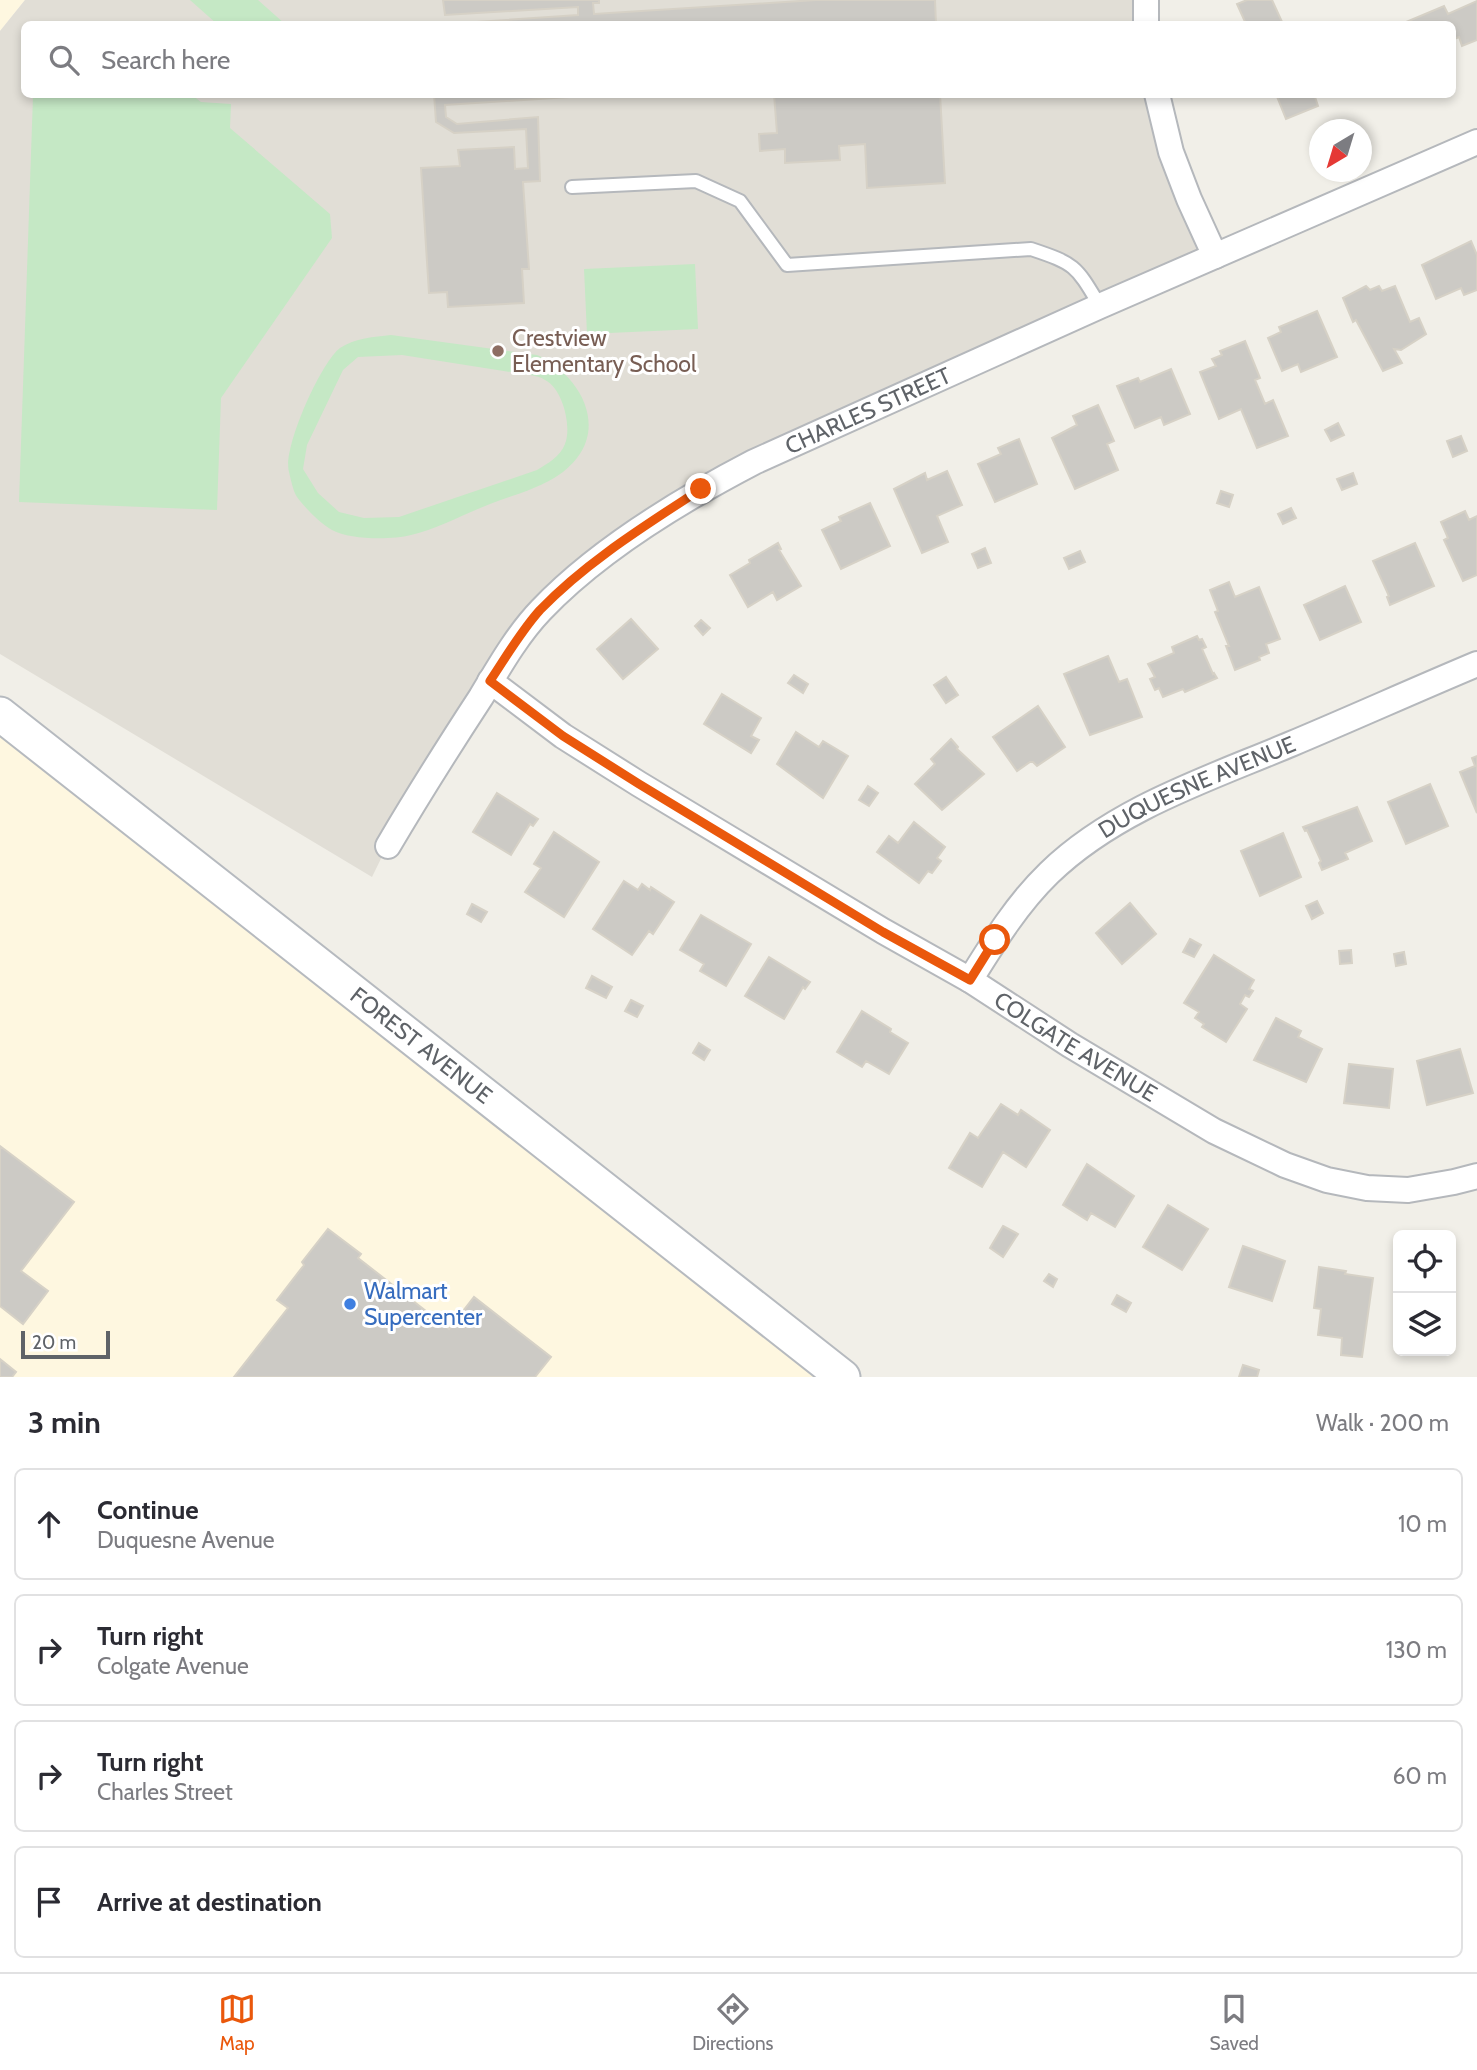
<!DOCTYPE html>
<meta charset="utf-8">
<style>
:root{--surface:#fff;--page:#f7f7f7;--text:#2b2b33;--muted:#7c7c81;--line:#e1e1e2;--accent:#ea580c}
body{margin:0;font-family:Cabin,sans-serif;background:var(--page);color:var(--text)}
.controls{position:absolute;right:21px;bottom:21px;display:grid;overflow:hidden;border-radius:10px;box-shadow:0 4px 10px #0003}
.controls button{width:63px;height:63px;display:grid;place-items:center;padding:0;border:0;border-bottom:2px solid var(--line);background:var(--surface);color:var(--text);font:35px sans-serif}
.compass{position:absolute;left:1309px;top:119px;width:63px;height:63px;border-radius:50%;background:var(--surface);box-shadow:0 4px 10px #0003;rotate:218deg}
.scale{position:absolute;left:21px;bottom:18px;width:89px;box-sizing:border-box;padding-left:7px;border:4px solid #5f6368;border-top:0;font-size:19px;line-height:24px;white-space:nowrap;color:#5f6368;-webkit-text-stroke:5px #fff;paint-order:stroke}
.stop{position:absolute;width:21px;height:21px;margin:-16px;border:5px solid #ea580c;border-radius:50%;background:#fff}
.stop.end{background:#ea580c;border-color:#fff;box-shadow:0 2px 7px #0008}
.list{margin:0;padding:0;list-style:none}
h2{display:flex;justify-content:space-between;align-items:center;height:91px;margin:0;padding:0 28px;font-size:30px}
h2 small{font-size:23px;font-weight:400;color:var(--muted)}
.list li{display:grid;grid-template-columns:46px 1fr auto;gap:21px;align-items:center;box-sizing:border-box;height:112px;margin:0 14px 14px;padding:0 14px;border:2px solid var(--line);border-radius:10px}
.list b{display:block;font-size:26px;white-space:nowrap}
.list p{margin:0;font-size:23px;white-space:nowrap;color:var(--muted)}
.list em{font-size:23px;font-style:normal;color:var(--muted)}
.icon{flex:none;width:38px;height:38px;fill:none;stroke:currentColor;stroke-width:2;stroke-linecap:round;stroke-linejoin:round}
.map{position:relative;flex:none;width:1477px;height:1377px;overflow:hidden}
.search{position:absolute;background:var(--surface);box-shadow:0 4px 10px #0003;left:21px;right:21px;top:21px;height:77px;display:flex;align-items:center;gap:18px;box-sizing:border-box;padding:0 24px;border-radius:10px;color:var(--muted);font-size:26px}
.sheet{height:595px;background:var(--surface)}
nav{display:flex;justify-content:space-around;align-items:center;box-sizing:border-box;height:98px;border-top:2px solid var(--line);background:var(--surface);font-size:19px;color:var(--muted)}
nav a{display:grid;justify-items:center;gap:4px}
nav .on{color:var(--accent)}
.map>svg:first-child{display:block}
.commercial{fill:#fef7e0}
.education{fill:#e1ded6}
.green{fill:#c5e8c5;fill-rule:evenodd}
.building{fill:#cccac5;stroke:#d6d1c6;stroke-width:2}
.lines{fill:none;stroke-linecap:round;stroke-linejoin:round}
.service-casing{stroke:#b5b8bc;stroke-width:16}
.minor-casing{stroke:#b5b8bc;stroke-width:28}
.secondary-casing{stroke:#b6babf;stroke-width:37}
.service{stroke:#fff;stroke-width:12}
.minor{stroke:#fff;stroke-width:24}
.secondary{stroke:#fff;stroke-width:33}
.route{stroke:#ea580c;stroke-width:9}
.education-dot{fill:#8d6e63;stroke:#fff;stroke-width:2.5}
.shop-dot{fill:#3f7fe0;stroke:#fff;stroke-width:2.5}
.labels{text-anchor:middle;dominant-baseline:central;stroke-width:6;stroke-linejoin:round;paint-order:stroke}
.education-label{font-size:23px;fill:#785e54;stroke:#fff;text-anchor:start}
.street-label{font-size:23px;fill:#5f6368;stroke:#fff}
.shop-label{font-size:23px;fill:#366cbe;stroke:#fff;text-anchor:start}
</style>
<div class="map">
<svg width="1477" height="1377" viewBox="0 0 1477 1377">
<rect width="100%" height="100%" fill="#f1efe8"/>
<path class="commercial" d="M0 0H25L0 31Z
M0 714 843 1377H0Z"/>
<path class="education" d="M25 0H1147L1148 24H24V94L1157 95 1218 257 615 541 438 742 372 877 0 654V31Z"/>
<path class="green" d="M190 0H258L285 24H217Z
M87 94 192 95 201 102 231 104 230 128 330 214 332 238 221 398 217 510 19 502 33 96 84 98Z
M695 264 698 329 587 334 584 269Z
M391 335 537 355C574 371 607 419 577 458 556 485 521 492 490 504 464 514 437 529 411 535 391 540 350 540 332 530 320 523 306 509 297 497 293 491 291 480 289 472 282 449 321 362 340 348 355 338 374 337 391 335ZM402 355 530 375C535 376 541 377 545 380 563 389 572 427 565 444 560 457 548 463 537 470L399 517 364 518 339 512 318 493 303 469 307 445 343 370 358 357Z"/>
<path class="building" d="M443 0H599V3H593L594 14 816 0H935L936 24H446L578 15V7L445 15Z
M1247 0H1272L1283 24H1246L1237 4Z
M1477 1V40L1462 46 1459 37 1452 40V24H1407L1406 22 1444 6 1448 14Z
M434 94H615L445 105 446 117 457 124 538 117 540 181 523 182 529 269H522L524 303 448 307 447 292 429 293 421 168 460 166 458 150 514 147 515 169 528 168 526 129 454 133 436 122Z
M774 94H940L945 183 867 188 865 144 839 146 840 160 785 163V149L760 151 759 134 777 133Z
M1276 94H1314L1318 106 1286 119Z
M1471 241 1477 255V290L1464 295 1461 288 1436 299 1422 265Z
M1366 286 1370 290 1379 286 1382 291 1395 286 1410 322 1419 318 1426 334 1401 350 1394 349 1402 363 1383 371 1356 320 1353 322 1343 298Z
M1317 311 1337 357 1301 372 1298 364 1282 371 1268 338 1281 332 1279 327Z
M1245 341 1260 378 1255 380 1265 404 1273 400 1288 436 1257 448 1241 409 1219 419 1200 372 1216 366 1212 359 1222 355 1220 351Z
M1171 369 1190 414 1164 425 1161 417 1135 428 1117 386 1138 378 1140 382Z
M1098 405 1114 441 1107 444 1118 470 1075 489 1052 438 1077 425 1073 416Z
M1338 423 1344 435 1331 441 1325 430Z
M1461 436 1467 451 1453 457 1447 441Z
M1019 439 1037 484 995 502 978 464 1001 454 998 448Z
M947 471 962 505 937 516 948 542 922 553 894 489 925 473 927 480Z
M1353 473 1357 484 1342 490 1337 479Z
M1221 491 1233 495 1229 507 1217 503Z
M870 503 890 546 841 569 822 530 841 521 839 517Z
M1291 508 1296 518 1283 524 1278 514Z
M1465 511 1469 520 1477 516V575L1463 581 1444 540 1448 538 1441 522Z
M778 543 781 549 779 550 801 586 777 600 773 592 748 607 730 575 750 563 749 560Z
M1415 543 1434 586 1390 605 1387 597 1389 596 1373 561Z
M985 548 991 563 978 568 972 554Z
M1080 551 1085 562 1069 569 1064 558Z
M1229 582 1235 597 1259 587 1280 639 1266 644 1269 653 1259 657 1260 660 1235 670 1226 646H1229L1215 612 1218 611 1210 590Z
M1345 586 1361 622 1320 640 1304 605Z
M631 619 658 649 623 679 597 649Z
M701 620 710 628 703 635 695 626Z
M1197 636 1199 640 1202 639 1206 647 1202 649 1213 674 1214 673 1217 678 1185 692 1183 689 1163 697 1159 688 1155 690 1150 679 1155 677 1148 664 1174 653 1172 647Z
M1108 656 1119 682 1127 679 1142 717 1090 735 1064 674Z
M794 675 808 684 803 693 788 683Z
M946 677 958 695 946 703 934 685Z
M722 694 761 718 751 736 759 740 751 753 704 724Z
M1038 706 1065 747 1037 766 1033 762H1030L1017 771 993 737Z
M796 732 819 747 823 741 848 756 823 798 777 764Z
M951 739 958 747 957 749 984 774 942 810 915 784 935 764 931 759Z
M1477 756V813L1460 772 1475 766 1472 758Z
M1430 784 1448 826 1406 844 1388 802Z
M868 786 878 793 869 806 859 800Z
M497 793 538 819 533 826 530 824 511 855 473 832Z
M1357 807 1372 841 1345 853 1348 859 1322 870 1319 863 1321 861 1307 830 1305 831 1303 827Z
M914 822 945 847 937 858 941 861 932 873 928 871 919 883 877 852 889 836 898 843Z
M554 832 599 862 564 917 525 892 541 868 534 864Z
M1283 833 1301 877 1260 896 1241 851Z
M624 881 638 890 642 884 650 890 651 887 674 902 653 934 649 931 632 955 593 929Z
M1317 901 1323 913 1312 919 1306 906Z
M1130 903 1156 934 1122 964 1096 933Z
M472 904 487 912 481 922 467 914Z
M701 915 751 944 726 986 700 971 704 964 680 950Z
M1190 939 1201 945 1194 957 1183 952Z
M1351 950 1352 963 1340 964 1339 951Z
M1404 952 1406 964 1396 966 1394 954Z
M1214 955 1254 980 1249 989 1253 991 1249 997 1245 995 1240 1004 1247 1009 1226 1042 1202 1027 1204 1024 1195 1018 1199 1012 1184 1003Z
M769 957 810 982 805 989 803 987 784 1019 745 996Z
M592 976 612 987 606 998 586 988Z
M631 1000 643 1006 637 1017 625 1011Z
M862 1011 891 1029 890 1032 908 1043 889 1074 866 1061 862 1067 837 1052Z
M1276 1018 1301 1031 1298 1037 1322 1049 1306 1082 1254 1060Z
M699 1043 710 1050 704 1060 693 1053Z
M1460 1049 1473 1093 1427 1105 1417 1061Z
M1349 1064 1393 1069 1389 1108 1344 1103Z
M1001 1104 1018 1115 1021 1110 1050 1130 1026 1167 1003 1152 982 1187 949 1168 970 1133 978 1138Z
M0 1146 74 1202 21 1271 48 1291 23 1324 0 1306Z
M1087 1164 1134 1196 1115 1227 1091 1213 1087 1220 1063 1205Z
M1168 1205 1208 1229 1182 1270 1143 1247Z
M1003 1226 1018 1234 1003 1257 990 1248Z
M328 1229 361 1254 358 1258 449 1329 474 1297 551 1357 535 1377H234L288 1308 277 1300 304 1265 302 1262Z
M1243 1246 1285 1261 1272 1301 1229 1287Z
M1319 1267 1346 1271 1345 1274 1373 1278 1362 1357 1341 1355 1342 1338 1318 1335 1321 1309 1314 1308Z
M1049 1274 1057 1279 1053 1287 1044 1281Z
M1117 1295 1131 1303 1126 1312 1112 1304Z
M0 1359 16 1372 12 1377H0Z
M1243 1365 1259 1370 1257 1377H1239Z"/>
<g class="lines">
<g class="service-casing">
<path id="service" d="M572 187 696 181 740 201 787 265 1031 249C1076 264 1076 266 1100 306"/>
</g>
<g class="minor-casing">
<g id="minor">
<path d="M1146 0V24"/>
<path d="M1157 94 1171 152 1189 199 1215 256"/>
<path id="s1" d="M490 681 563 736 639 784 883 931 970 980 1070 1045 1214 1131 1285 1165 1327 1180 1367 1188 1408 1190 1454 1182 1477 1176"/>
<path id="s2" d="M388 846C418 795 449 746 481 697 499 667 517 635 541 610 599 549 681 500 754 462L1100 306 1477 142"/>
<path id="s3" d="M970 980C993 943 1017 904 1049 873 1115 809 1208 779 1291 744 1353 718 1415 690 1477 664"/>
</g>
</g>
<g class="secondary-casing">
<g id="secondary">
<path id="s4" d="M0 714 843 1377"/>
</g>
</g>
<use href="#service" class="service"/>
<use href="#minor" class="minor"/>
<use href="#secondary" class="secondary"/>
</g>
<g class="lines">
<path class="route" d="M701 489C646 525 586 562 540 610 521 631 506 657 490 681L563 736 639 784 883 932 970 980 995 940"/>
</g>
<circle class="education-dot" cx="498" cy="351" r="7"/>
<circle class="shop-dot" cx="350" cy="1304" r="7"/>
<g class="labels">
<g class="education-label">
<text x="512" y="338">Crestview<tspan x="512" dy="26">Elementary School</tspan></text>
</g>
<g class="street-label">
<text stroke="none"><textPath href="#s2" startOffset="667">CHARLES STREET</textPath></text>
<text stroke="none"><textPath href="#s3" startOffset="306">DUQUESNE AVENUE</textPath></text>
<text stroke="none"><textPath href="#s4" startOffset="536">FOREST AVENUE</textPath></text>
<text stroke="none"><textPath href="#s1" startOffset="691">COLGATE AVENUE</textPath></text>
</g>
<g class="shop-label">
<text x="364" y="1291">Walmart<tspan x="364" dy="26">Supercenter</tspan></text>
</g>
</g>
</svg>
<div class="controls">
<button><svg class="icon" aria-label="locate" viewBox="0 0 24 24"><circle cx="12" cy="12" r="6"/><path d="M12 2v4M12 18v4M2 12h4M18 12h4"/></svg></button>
<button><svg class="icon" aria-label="layers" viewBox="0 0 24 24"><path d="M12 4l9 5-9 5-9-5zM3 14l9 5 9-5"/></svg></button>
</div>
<svg class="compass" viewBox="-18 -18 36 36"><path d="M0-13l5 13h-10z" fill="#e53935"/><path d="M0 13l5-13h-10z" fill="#7c7c81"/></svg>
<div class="scale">20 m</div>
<div class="stop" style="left:995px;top:940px"></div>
<div class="stop end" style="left:701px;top:489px"></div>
<div class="search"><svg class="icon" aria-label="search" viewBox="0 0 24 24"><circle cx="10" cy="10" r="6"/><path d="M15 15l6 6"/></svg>Search here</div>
</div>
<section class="sheet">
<h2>3 min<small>Walk · 200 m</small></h2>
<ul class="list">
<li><svg class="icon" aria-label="ahead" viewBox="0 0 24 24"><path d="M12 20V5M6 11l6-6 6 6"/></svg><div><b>Continue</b><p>Duquesne Avenue</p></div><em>10 m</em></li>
<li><svg class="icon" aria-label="right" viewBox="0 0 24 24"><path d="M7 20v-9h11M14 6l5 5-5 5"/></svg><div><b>Turn right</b><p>Colgate Avenue</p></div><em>130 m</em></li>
<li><svg class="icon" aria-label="right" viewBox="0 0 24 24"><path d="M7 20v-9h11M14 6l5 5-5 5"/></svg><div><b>Turn right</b><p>Charles Street</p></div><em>60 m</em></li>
<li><svg class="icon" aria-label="arrive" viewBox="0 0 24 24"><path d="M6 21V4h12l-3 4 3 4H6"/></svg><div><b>Arrive at destination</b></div></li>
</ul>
</section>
<nav>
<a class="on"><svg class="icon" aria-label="map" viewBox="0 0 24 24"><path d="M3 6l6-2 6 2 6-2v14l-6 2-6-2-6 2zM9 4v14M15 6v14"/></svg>Map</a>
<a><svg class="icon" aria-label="directions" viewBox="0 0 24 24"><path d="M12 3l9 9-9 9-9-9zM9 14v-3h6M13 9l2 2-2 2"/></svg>Directions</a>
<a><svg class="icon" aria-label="saved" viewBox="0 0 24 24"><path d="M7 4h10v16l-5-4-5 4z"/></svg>Saved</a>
</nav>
